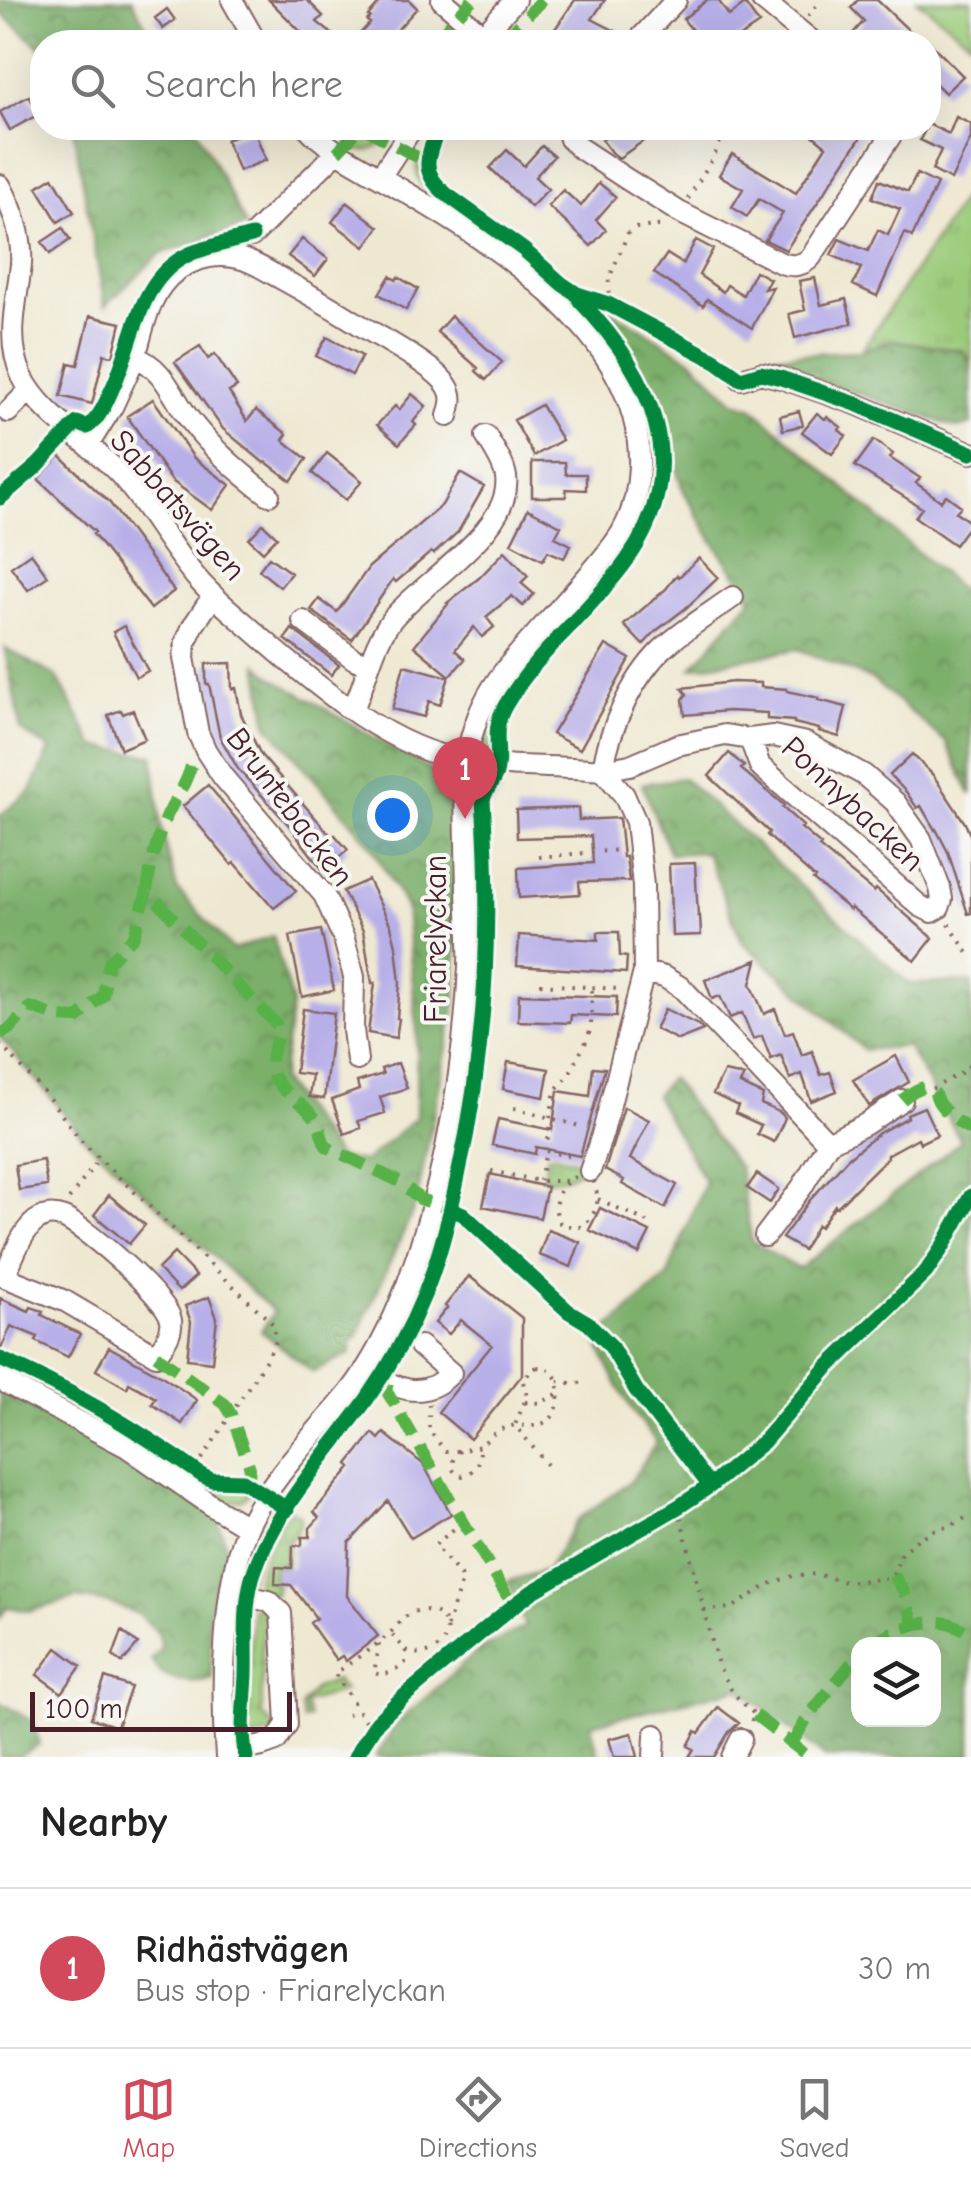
<!DOCTYPE html>
<meta charset="utf-8">
<style>
:root{--surface:#fff;--page:#f2f2f2;--text:#222;--muted:#767676;--line:#e0e0e0;--accent:#d1495b}
body{margin:0;font-family:"Comic Neue",sans-serif;background:var(--page);color:var(--text)}
.controls{position:absolute;right:30px;bottom:30px;display:grid;overflow:hidden;border-radius:20px;box-shadow:0 10px 40px #0002}
.controls button{width:90px;height:90px;display:grid;place-items:center;padding:0;border:0;border-bottom:2px solid var(--line);background:var(--surface);color:var(--text);font:50px sans-serif}
.scale{position:absolute;left:30px;bottom:25px;width:262px;box-sizing:border-box;padding-left:10px;border:5px solid #4a1f2b;border-top:0;font-size:28px;line-height:35px;white-space:nowrap;color:#4a1f2b;-webkit-text-stroke:8px #f6f6f2;paint-order:stroke}
.you{position:absolute;left:392px;top:815px;width:35px;height:35px;margin:-25px;border:8px solid #fff;border-radius:50%;background:#1a73e8;box-shadow:0 0 0 15px #1a73e833}
.badge{display:grid;place-items:center;width:65px;height:65px;border-radius:50%;background:var(--accent);color:#fff;font-size:32px;font-weight:700}
.pin{position:absolute;translate:-50% -82px;filter:drop-shadow(0 2px 5px #0008)}
.pin::after{content:'';position:absolute;top:52px;width:35px;height:30px;background:inherit;clip-path:polygon(0 0,100% 0,50% 100%)}
.list{margin:0;padding:0;list-style:none}
h2{display:flex;justify-content:space-between;align-items:center;height:130px;margin:0;padding:0 40px;font-size:42px}
h2 small{font-size:32px;font-weight:400;color:var(--muted)}
.list li{display:grid;grid-template-columns:65px 1fr auto;gap:30px;align-items:center;box-sizing:border-box;height:160px;padding:0 40px;border-top:2px solid var(--line)}
.list b{display:block;font-size:38px;white-space:nowrap}
.list p{margin:0;font-size:32px;white-space:nowrap;color:var(--muted)}
.list em{font-size:32px;font-style:normal;color:var(--muted)}
.icon{flex:none;width:55px;height:55px;fill:none;stroke:currentColor;stroke-width:2;stroke-linecap:round;stroke-linejoin:round}
.map{position:relative;flex:none;width:971px;height:1757px;overflow:hidden}
.search{position:absolute;background:var(--surface);box-shadow:0 10px 40px #0002;left:30px;right:30px;top:30px;height:110px;display:flex;align-items:center;gap:25px;box-sizing:border-box;padding:0 35px;border-radius:40px;color:var(--muted);font-size:38px}
.sheet{height:290px;background:var(--surface)}
nav{display:flex;justify-content:space-around;align-items:center;box-sizing:border-box;height:140px;border-top:2px solid var(--line);background:var(--surface);font-size:28px;color:var(--muted)}
nav a{display:grid;justify-items:center;gap:5px}
nav .on{color:var(--accent)}
.map>svg:first-child{display:block}
.grass{fill:url(#grass-tufts);stroke:#727552;stroke-width:2.5}
.forest{fill:url(#forest-crowns);stroke:#63674a;stroke-width:2.5;fill-rule:evenodd}
.pitch{fill:#9bcb7a;stroke:#727552;stroke-width:2.5}
.building{fill:#b7afe8}
.lines{fill:none;stroke-linecap:round;stroke-linejoin:round}
.minor-casing{stroke:#846565;stroke-width:24}
.path{stroke:#846565;stroke-width:4;stroke-dasharray:2.5 8;stroke-linecap:butt}
.minor{stroke:#fff;stroke-width:20}
.quiet{stroke:#57b146;stroke-width:12;stroke-dasharray:25 12;stroke-linecap:butt}
.cycleway-casing{stroke:#f6f6f2;stroke-width:21}
.cycleway{stroke:#00873e;stroke-width:15}
.labels{text-anchor:middle;dominant-baseline:central;stroke-width:8;stroke-linejoin:round;paint-order:stroke}
.street-label{font-size:32px;fill:#4a1f2b;stroke:#f6f6f2}
</style>
<div class="map">
<svg width="971" height="1757" viewBox="0 0 971 1757">
<defs>
<pattern id="grass-tufts" width="24" height="20" patternUnits="userSpaceOnUse" patternTransform="scale(2.5)"><rect width="24" height="20" fill="#9bcb7a"/><path d="M3 7l-1-3M5 7V3M7 7l1-3M15 17l-1-3M17 17v-4M19 17l1-3" fill="none" stroke="#87ae6a"/></pattern>
<pattern id="forest-crowns" width="20" height="18" patternUnits="userSpaceOnUse" patternTransform="scale(2.5)"><rect width="20" height="18" fill="#7caf6a"/><path d="M2 6a3 3 0 1 1 6 0M12 15a3 3 0 1 1 6 0" fill="none" stroke="#688e57"/></pattern>
</defs>
<rect width="100%" height="100%" fill="#f6f6f2"/>
<filter id="ink" filterUnits="userSpaceOnUse"><feTurbulence type="fractalNoise" baseFrequency=".01" numOctaves="2"/><feDisplacementMap in="SourceGraphic" scale="20" xChannelSelector="R" yChannelSelector="G"/><feConvolveMatrix kernelMatrix="1 2 1 2 8 2 1 2 1" color-interpolation-filters="sRGB"/></filter>
<filter id="wash" filterUnits="userSpaceOnUse"><feTurbulence type="fractalNoise" baseFrequency=".0048" numOctaves="4" result="noise"/><feDisplacementMap in="SourceGraphic" scale="40" xChannelSelector="R" yChannelSelector="G"/><feGaussianBlur stdDeviation="2.25" result="paint"/><feColorMatrix in="noise" values="0 0 0 0 0 0 0 0 0 0 0 0 0 0 0 0 0 1.4 0 .05"/><feComposite in="paint" operator="in"/></filter>
<g filter="url(#wash)">
<rect width="100%" height="100%" fill="#efe8d1"/>
<path class="grass" d="M363 131 383 142 381 144C372 152 359 153 349 147L355 136Z
M417 164C426 170 430 185 440 193 474 219 511 242 543 270 627 343 689 429 634 541 624 560 606 578 591 594 560 629 509 677 494 721 490 733 493 746 492 758L482 749 481 741 498 696 516 670 620 554C661 490 660 405 609 347 595 330 574 317 557 303 515 268 474 234 433 199 424 190 414 178 417 164Z
M971 186V366L964 351 891 340 861 351Z
M481 850C487 973 478 1081 450 1200L446 1202 444 1198C451 1152 458 1106 466 1059 476 995 490 915 471 851Z
M548 1155 550 1154 587 1163C577 1175 561 1180 546 1179L543 1174Z
M441 1210 445 1211V1214C429 1268 414 1324 382 1370L378 1366Z
M0 1362C43 1380 85 1400 125 1426 151 1443 175 1464 202 1480 219 1490 234 1479 253 1491L243 1500 226 1503 0 1373Z
M276 1507 279 1513 260 1549 249 1579C242 1555 262 1526 276 1507Z
M291 1510 300 1516C302 1527 294 1534 288 1542L286 1566H274L273 1584 277 1586 275 1595 255 1589C260 1561 274 1531 291 1510Z
M244 1607 240 1696 241 1732 239 1735 233 1720 236 1616 237 1611Z
M252 1607H260L271 1614 272 1623 266 1616 262 1619V1715L276 1728 273 1734 250 1739 247 1730Z
M336 1680 344 1691 305 1703 309 1718 303 1720 301 1706 315 1688Z"/>
<path class="forest" d="M0 0H132L154 42H42V49L0 12Z
M73 128H196L246 226 160 254 105 306Z
M609 309 692 360 735 402 752 407 971 599V795L946 742 873 680 798 649 692 668 752 598 713 541 682 488 652 383 596 312Z
M891 340 964 351 971 366V424L958 428 778 366 773 355 861 351Z
M5 648 57 677 95 747 153 755 161 826 177 889 233 950 273 936 292 1003 281 1080 338 1157 364 1162 416 1118 417 1031 406 907 370 844 268 725 258 664 270 676 437 774 456 824V1002L416 1204 349 1354 313 1372 261 1331 274 1312 86 1140 0 1037V815L31 791 50 749 21 731Z
M683 778 909 984 971 982V1757H825L739 1688 591 1724 599 1757H376L397 1723 478 1651 525 1626 508 1581 547 1570 578 1519 631 1481 657 1442C627 1407 614 1381 596 1339L667 1277 705 1181 655 1096 670 1078 739 1168 752 1242 799 1269 961 1141 907 1046 864 1050 742 942 706 852 670 854 642 784ZM858 1644H934V1720H858Z
M0 1391 117 1450 217 1517 227 1549 209 1614 212 1679C188 1684 164 1683 151 1660L161 1648 158 1632 138 1614 110 1603 77 1598 30 1611 7 1607 0 1618Z
M0 1702 32 1721 40 1744 18 1757H0Z"/>
<path class="pitch" d="M917 0H971V42Z"/>
<g id="blocks">
<path class="building" d="M269 0H307L323 16 317 22 342 42H311Z
M382 0H409L417 8 386 42H352L370 23 367 21 370 17 368 16Z
M575 0H605L592 19 625 36 624 42H606L584 31 576 42H546Z
M707 0H718L729 16 745 4 759 24 732 42H702L683 19Z
M858 0H877L921 42H887L877 34 869 42H845L864 21 851 8Z
M167 9 175 20 163 29 155 18Z
M928 41 963 76 945 93 928 76Z
M29 96 39 114 10 130 0 112Z
M956 117 971 124V138L951 180 932 170 941 150 920 140 928 124 949 134Z
M253 128 266 160 239 171 226 140Z
M621 128H662L619 158 611 152 602 140Z
M804 128H867L786 250 765 240 783 213 759 199 747 217 732 207 743 189 719 175 732 154 796 193 826 146Z
M542 146 554 156 535 177 548 189 531 207 490 168 507 150 524 166Z
M917 174 937 184 912 237 905 233 877 296 853 285 861 268 831 255 839 239 868 251 878 230 888 235 900 209 872 198 879 180 908 192Z
M53 177 74 212 58 222 37 187Z
M599 183 616 197 596 220 606 230 591 246 548 206 563 190 581 206Z
M347 202 379 227 365 247 332 222Z
M63 228 70 240 50 254 42 242Z
M302 239 328 259 315 276 288 256Z
M696 240 713 249 699 275 723 292 727 285 743 295 755 271 770 279 764 289 773 287 752 328 707 299 703 306 654 273 667 254 683 264Z
M390 276 396 280 398 277 418 289 406 310 379 294Z
M815 278 821 305 846 299 852 323 795 338 789 314 805 310 799 281Z
M90 316 121 323 113 356 104 354 92 404 61 396 69 363 78 365Z
M451 316 502 362 486 380 476 371 478 368 437 332Z
M327 337 362 356 352 375 316 356Z
M200 346 208 359 215 354 237 387 229 392 247 421 256 410 287 434 283 440 307 459 291 481 266 462 264 463 223 429 175 362Z
M412 394 426 406 413 422 416 425 399 444 377 425 395 406 399 410Z
M153 399 194 458 230 485 212 510 172 481 127 416Z
M541 405 562 440 534 456 514 420Z
M799 411 803 425 783 430 780 416Z
M817 413 825 419 827 417 841 427 839 430 846 436 832 454 802 432Z
M874 440 893 454 890 458 920 478 916 483 941 501 946 495 961 506 956 512 971 523 955 545 915 517 922 508 855 466Z
M327 453 362 481 346 500 312 473Z
M60 456 110 503 174 591 151 609 93 534 95 532 38 479Z
M532 462H565L566 474H586V490L566 489V497H532Z
M460 473 484 487 458 532 434 554 431 552 396 582 393 579 352 640 311 610 319 599 337 612 369 567 442 505Z
M528 509 561 526 555 537 571 545 564 558 548 551 543 560 511 543Z
M263 524 277 537 263 552 249 539Z
M505 551 528 576 521 583 534 594 523 606 512 596 486 617 494 627 482 637 474 627 455 650 465 659 450 676 414 646 448 604 447 603 479 578Z
M31 553 48 576 28 590 11 567Z
M269 557 291 573 280 587 259 570Z
M699 558 718 578 686 608 656 631 643 645 624 625 666 589 677 575 679 577Z
M124 626 148 671 136 677 113 632Z
M292 629 339 665 331 675 285 639Z
M606 645 630 659 580 749 552 734Z
M231 663 232 689 236 688 241 714 261 755 332 837 335 835 348 850 323 870 295 834 296 833 238 769 220 737 209 684H206V664Z
M404 665 449 677 440 705 429 701 424 717 392 709Z
M733 682 761 683V687L787 689V691L819 698 818 700 846 707 839 737 819 731V729L794 723V721L767 719V713L728 711 685 715 683 699 687 694 682 688Z
M121 710 123 714 133 710 145 739 121 749 108 715Z
M729 753 744 766 741 769 784 805 782 807 803 826 801 828 821 845 819 847 874 892 876 889 933 938 915 961 851 908 850 910 813 880 815 878 767 835 769 832 709 776Z
M912 754 933 775 965 823 971 837V913L968 914 948 852 936 829 935 830 921 806 917 808 907 793 890 775Z
M208 785 296 891 274 908 235 863 232 865 183 806Z
M578 808 579 820 619 818 623 857H626L629 881 579 882 580 894 519 898 518 868 593 863 591 836 517 838 516 810Z
M695 863 698 916H700L701 935 672 936 669 864Z
M368 880 391 926 396 946 400 983 397 1018 399 1019 396 1038 368 1033 375 983H372L363 931 343 891Z
M321 930 334 990 302 997 290 936Z
M598 932H619L620 956 627 957 626 973 517 966 519 935 598 940Z
M757 960 751 984 764 1014 775 1009 785 1034 793 1031 802 1055 812 1051 821 1075 830 1072 837 1091 811 1101 802 1074 790 1079 781 1055 771 1059 762 1036 753 1039 742 1013 730 1018 720 996 712 999 705 980Z
M519 994 617 997 616 1017 571 1015 570 1023 518 1021Z
M303 1009 334 1013 324 1099 309 1097 312 1075 295 1073Z
M665 1009 698 1025 703 1030 678 1040 655 1029Z
M896 1056 909 1082 869 1106 853 1080Z
M508 1062 549 1069 544 1097 503 1089Z
M398 1063 407 1088 380 1097 385 1113 358 1121 361 1128 344 1134 332 1100 359 1090 357 1082 383 1074 381 1069Z
M593 1067 605 1068 580 1156 536 1147 535 1154 492 1145 498 1119 552 1130 558 1091 590 1096Z
M724 1072 744 1076 740 1084 763 1095 761 1104 781 1113 785 1118 774 1142 757 1134 761 1125 735 1113 738 1106 713 1094Z
M624 1107 649 1120 630 1159 677 1185 665 1208 622 1184 624 1180 605 1170Z
M924 1107 937 1135 920 1143 918 1138 887 1155 888 1157 837 1207 835 1205 820 1227 817 1225 803 1250 782 1238 810 1200 848 1158 879 1133 908 1117 907 1114Z
M43 1160 47 1186 19 1190 15 1165Z
M490 1174 547 1187 540 1218 483 1206Z
M757 1174 779 1189 770 1203 747 1188Z
M109 1195 145 1225 129 1244 94 1215Z
M600 1208 650 1232 639 1254 589 1230Z
M548 1230 580 1242 571 1267 539 1255Z
M174 1253 196 1276 179 1291 158 1269Z
M469 1276 522 1318V1375L470 1439 438 1412 492 1345 461 1320 449 1334 435 1323 447 1308 445 1306Z
M209 1297 217 1318 212 1362 187 1359 191 1322 185 1306Z
M0 1298 29 1311 31 1307 43 1311 42 1315 80 1334 68 1357 36 1341 38 1337 11 1326 0 1351Z
M109 1347 162 1376 197 1400 182 1424 152 1404 156 1398 129 1383 127 1388 96 1370Z
M373 1433 379 1439 384 1433 423 1464 451 1514 411 1538 388 1501 349 1543 347 1596 378 1636 346 1661 342 1656 336 1660 310 1623 316 1618 291 1585 275 1584 276 1567 292 1568 293 1546 302 1545V1537H310V1528L319 1518 314 1512 351 1467 348 1464Z
M122 1631 138 1644 122 1663 113 1656Z
M57 1648 81 1666 62 1693 37 1675Z
M105 1678 131 1687 117 1727 91 1718Z
M718 1707 739 1723 729 1732 714 1757H689L694 1749 688 1746 696 1731 699 1733Z
M632 1733 638 1757H614L609 1739Z"/>
</g>
</g>
<g filter="url(#ink)">
<use href="#blocks" fill-opacity="0" stroke="#846565" stroke-width="2.5"/>
<g class="lines">
<g class="minor-casing">
<path id="minor" d="M232 0 256 42
M442 0 483 35
M762 0 813 42
M477 42 515 0
M637 42 676 0
M567 128 570 139 578 147 625 178 679 212 781 263C792 267 803 266 811 257L896 128
M380 177 412 128
M0 185C13 209 23 236 21 264 17 302 5 339 22 376 41 417 94 444 123 478 148 507 166 540 190 570 207 592 229 610 250 628 303 675 381 743 452 758 501 769 554 765 603 770L624 795 636 822 643 886 644 972 603 1132 590 1171
M252 236 337 152
M135 357C142 333 147 305 162 285 178 263 211 251 238 258 253 261 267 271 280 278 307 293 334 308 360 325 381 338 437 367 448 387 454 397 451 405 448 416
M741 379 761 373 781 378 856 404 971 453
M8 412 30 390
M88 445 112 407 135 357C165 368 172 397 190 420 212 449 241 474 269 495
M213 596 193 626 186 642 184 658 198 733 206 751 223 777 324 895 344 939 354 977 353 1030 357 1060
M733 597C712 612 688 627 668 644 635 672 609 727 603 770L630 765 677 745 725 735 750 739 773 736 806 743 864 775 895 802 921 839 940 888 942 899 939 908 932 912 920 906 760 766 750 739
M303 621 354 659 369 665
M353 709C367 679 372 644 393 618 423 581 513 530 506 477 504 463 493 448 486 436
M644 972 664 977 682 988 828 1143
M765 1236 802 1187 828 1143 866 1124 902 1100
M0 1275 65 1301 156 1355C163 1345 173 1333 171 1320 167 1297 86 1228 64 1218 56 1215 49 1214 41 1218 22 1227 13 1259 4 1277
M365 1370C396 1388 422 1403 451 1373L420 1346
M0 1380 127 1447 217 1509 247 1527
M226 1754 262 1746 276 1741 287 1724 281 1613 269 1601 231 1593
M226 1757C221 1696 222 1579 249 1524 273 1474 315 1435 350 1392 374 1361 393 1322 407 1285 444 1183 464 1074 469 966 470 940 468 915 467 890 466 847 465 804 465 761 470 741 475 721 484 703 495 680 512 661 529 642 557 610 588 579 614 544 631 522 638 494 639 466 644 316 447 217 337 152L316 136 308 128
M654 1757 655 1735
M732 1757 741 1739"/>
</g>
<path class="path" d="M808 16 821 0
M688 199 714 156 726 128
M608 304 609 279 628 233 636 228 666 225
M539 857 620 850
M949 924 971 958
M540 984 619 989
M0 1044 45 1093 83 1143 274 1325 275 1342 269 1355 195 1470
M932 1089 966 1070 971 1063
M514 1108 583 1127
M550 1118 555 1090 567 1078 587 1040 591 1027 592 987
M546 1151 576 1158
M491 1171 540 1181H569
M590 1171C599 1195 603 1208 582 1227L568 1226 560 1223C547 1198 565 1177 590 1171Z
M540 1181 552 1119
M69 1199 99 1159
M598 1199 650 1223
M537 1367 550 1370 557 1379C563 1414 552 1430 515 1425L527 1396 523 1382 531 1370Z
M558 1381 576 1384 588 1380
M525 1402 541 1403 557 1394
M429 1404V1430L445 1451H460L480 1446 498 1430 515 1425 548 1466
M460 1451C450 1459 448 1473 463 1476 479 1470 480 1461 480 1446
M678 1507 718 1665 733 1693 755 1715 751 1722
M704 1610 732 1608 769 1584 793 1576 815 1574 845 1582 884 1579 893 1575 902 1552 918 1539 935 1530 950 1526 971 1515
M447 1627 462 1580 460 1575 435 1545 462 1522
M379 1644 374 1673C386 1677 396 1671 405 1663L406 1650 390 1633
M347 1715 360 1712
M371 1730 335 1674C352 1661 371 1649 387 1636 395 1629 400 1619 410 1614 415 1611 419 1610 425 1610 465 1614 444 1668 406 1650"/>
<use href="#minor" class="minor"/>
<path class="quiet" d="M434 42 472 0
M502 42 542 0
M364 128 426 162
M337 152 360 128
M191 766C186 785 174 800 166 818 156 842 150 866 147 891L277 1025C282 1041 267 1050 272 1071 277 1092 303 1101 315 1118 322 1127 320 1138 327 1147L400 1182 420 1199 458 1212
M0 1034 10 1029 30 1007 58 1017 78 1018 103 995 109 962 134 936 147 891
M902 1100C908 1095 923 1082 931 1089 936 1092 936 1099 939 1103 947 1115 959 1123 971 1130
M156 1355 225 1404 231 1414 250 1468 248 1484
M388 1383 386 1390 513 1606
M893 1575 904 1591 914 1626
M871 1644C891 1630 924 1618 948 1623 956 1625 964 1630 971 1633
M755 1715 809 1757
M793 1742 809 1715 858 1655"/>
<g class="cycleway-casing">
<path id="cycleway" d="M439 128C427 157 419 171 446 194L524 250 562 284 577 294 608 304 716 361 741 379 761 373 781 378 856 404 971 453
M0 498 37 466 77 423 87 427C99 419 106 403 112 389 135 342 137 276 192 253 211 246 233 241 252 236
M451 1209 463 1214 568 1311 588 1323 610 1345 636 1390 710 1486
M0 1359C73 1390 138 1430 203 1476L212 1480 243 1481 287 1509
M246 1757C240 1731 245 1701 246 1674 247 1640 243 1601 255 1569 277 1507 329 1452 367 1399 390 1366 410 1330 425 1293 440 1256 450 1215 458 1176 486 1052 492 927 483 800 485 790 493 783 496 773 502 750 490 732 505 706 537 651 591 611 627 560 694 466 651 374 580 301L577 294
M355 1757 377 1722 402 1698 507 1611 532 1592 678 1507 710 1486 763 1442 828 1367 926 1272 942 1248 971 1196"/>
</g>
<use href="#cycleway" class="cycleway"/>
</g>
</g>
<g class="labels">
<g class="street-label">
<text transform="translate(178 505) rotate(49)">Sabbatsvägen</text>
<text transform="translate(853 804) rotate(43)">Ponnybacken</text>
<text transform="translate(290 807) rotate(53)">Bruntebacken</text>
<text transform="translate(435 939) rotate(-90)">Friarelyckan</text>
</g>
</g>
</svg>
<div class="controls">
<button><svg class="icon" aria-label="layers" viewBox="0 0 24 24"><path d="M12 4l9 5-9 5-9-5zM3 14l9 5 9-5"/></svg></button>
</div>
<div class="scale">100 m</div>
<div class="you"></div>
<div class="pin badge" style="left:465px;top:819px">1</div>
<div class="search"><svg class="icon" aria-label="search" viewBox="0 0 24 24"><circle cx="10" cy="10" r="6"/><path d="M15 15l6 6"/></svg>Search here</div>
</div>
<section class="sheet">
<h2>Nearby<small></small></h2>
<ul class="list">
<li><span class="badge">1</span><div><b>Ridhästvägen</b><p>Bus stop · Friarelyckan</p></div><em>30 m</em></li>
</ul>
</section>
<nav>
<a class="on"><svg class="icon" aria-label="map" viewBox="0 0 24 24"><path d="M3 6l6-2 6 2 6-2v14l-6 2-6-2-6 2zM9 4v14M15 6v14"/></svg>Map</a>
<a><svg class="icon" aria-label="directions" viewBox="0 0 24 24"><path d="M12 3l9 9-9 9-9-9zM9 14v-3h6M13 9l2 2-2 2"/></svg>Directions</a>
<a><svg class="icon" aria-label="saved" viewBox="0 0 24 24"><path d="M7 4h10v16l-5-4-5 4z"/></svg>Saved</a>
</nav>
